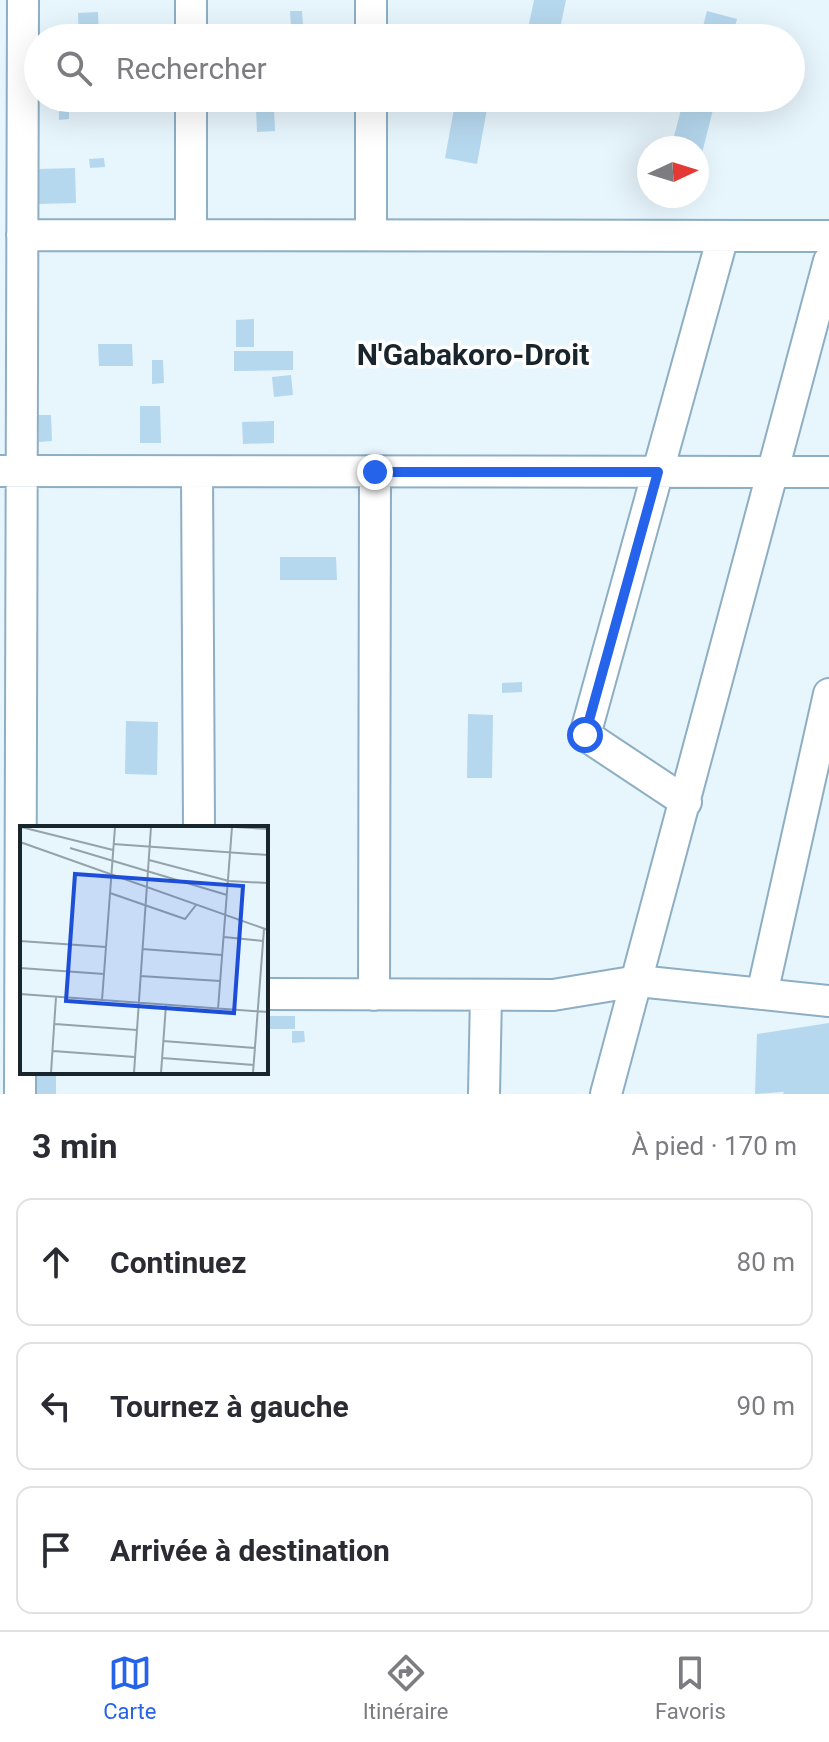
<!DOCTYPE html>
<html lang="fr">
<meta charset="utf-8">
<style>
:root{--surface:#fff;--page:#f7f7f7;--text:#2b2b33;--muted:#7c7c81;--line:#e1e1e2;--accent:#2563eb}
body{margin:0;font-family:Roboto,sans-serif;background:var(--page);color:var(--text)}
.compass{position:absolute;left:637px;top:136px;width:72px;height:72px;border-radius:50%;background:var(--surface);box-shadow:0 8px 32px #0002;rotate:86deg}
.stop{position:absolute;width:24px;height:24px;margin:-18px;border:6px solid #2563eb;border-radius:50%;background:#fff}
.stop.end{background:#2563eb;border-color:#fff;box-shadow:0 2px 8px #0008}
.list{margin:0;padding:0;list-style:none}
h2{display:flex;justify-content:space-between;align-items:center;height:104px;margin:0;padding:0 32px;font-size:34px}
h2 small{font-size:26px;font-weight:400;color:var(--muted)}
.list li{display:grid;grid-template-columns:52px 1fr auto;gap:24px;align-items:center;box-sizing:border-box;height:128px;margin:0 16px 16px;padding:0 16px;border:2px solid var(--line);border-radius:16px}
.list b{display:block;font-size:30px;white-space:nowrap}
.list em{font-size:26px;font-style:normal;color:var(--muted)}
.icon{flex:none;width:44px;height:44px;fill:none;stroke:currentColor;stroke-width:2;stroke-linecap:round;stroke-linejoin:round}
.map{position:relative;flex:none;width:829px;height:1094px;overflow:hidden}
.search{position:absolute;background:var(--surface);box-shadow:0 8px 32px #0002;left:24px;right:24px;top:24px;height:88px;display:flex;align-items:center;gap:20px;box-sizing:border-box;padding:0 28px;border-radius:44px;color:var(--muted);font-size:30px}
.sheet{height:536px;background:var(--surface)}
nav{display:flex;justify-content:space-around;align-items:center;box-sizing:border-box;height:112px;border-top:2px solid var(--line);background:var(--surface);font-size:22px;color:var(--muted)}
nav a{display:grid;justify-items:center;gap:4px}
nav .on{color:var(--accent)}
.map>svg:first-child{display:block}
.building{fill:#b6d8ee}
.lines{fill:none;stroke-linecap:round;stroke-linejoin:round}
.minor-casing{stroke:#8daec3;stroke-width:34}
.minor{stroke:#fff;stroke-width:30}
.route{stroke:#2563eb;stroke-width:10}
.labels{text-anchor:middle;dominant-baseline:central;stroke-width:7;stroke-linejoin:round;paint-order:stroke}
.district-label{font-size:30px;font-weight:bold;fill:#18252d;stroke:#fff}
.inset-road{fill:none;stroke:#94a2aa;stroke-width:2}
.view{fill:#1d4ed8;fill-opacity:0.15;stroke:#1d4ed8;stroke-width:4}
.inset-edge{fill:none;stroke:#18252d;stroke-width:4}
</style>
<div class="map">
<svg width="829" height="1094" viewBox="0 0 829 1094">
<rect width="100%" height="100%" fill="#e7f5fd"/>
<path class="building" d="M534 0H566L558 38H526Z
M290 11H302L303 25 291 26Z
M707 11 737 19 732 38H700Z
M98 12 99 38H79L78 13Z
M215 98H227L228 106 215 107Z
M252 98H277V102L253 103Z
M283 98H301V107H283Z
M456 98H489L477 164 445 158Z
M684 98H716L698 169 697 148H671Z
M69 107V119L59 120V108Z
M274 108 275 131 257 132 256 109Z
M104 158 105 167 90 168 89 159Z
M75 168 76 203 39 204 38 169Z
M254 319V347H236V320Z
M98 344H132L133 366H99Z
M234 351H293V370L234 371Z
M152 360H163L164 383 152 384Z
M291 375 293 395 274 397 272 377Z
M140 406H160L161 443H140Z
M38 415H51L52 441 39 442Z
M274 421V443L243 444 242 422Z
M280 557H336L337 580H280Z
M522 682V692L502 693V683Z
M468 714 493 715 492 778H467Z
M126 721 158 722 157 775 125 774Z
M266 1016H295V1029H266Z
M829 1023V1094H783L784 1092 755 1094 757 1034Z
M292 1031H304L305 1042 292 1043Z
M35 1072H56V1094H35Z"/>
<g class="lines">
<g class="minor-casing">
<path id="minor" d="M191 38V0
M371 38V0
M22 235 829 236
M191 235V98
M371 235V98
M0 471 829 472
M197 472 199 828
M686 802 585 735 723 236
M266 994 553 995 638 981 829 1001
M762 994 829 694
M374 995 375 472
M20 1094 23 0
M484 1094 486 995
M606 1094 829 261"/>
</g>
<use href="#minor" class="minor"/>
</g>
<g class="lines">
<path class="route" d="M375 472H658L585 735"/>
</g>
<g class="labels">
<g class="district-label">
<text x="473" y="354">N'Gabakoro-Droit</text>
</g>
</g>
<g transform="translate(20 826)">
<rect width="248" height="248" fill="#e7f5fd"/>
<path class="inset-road" d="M1 1 93 24M215 1 248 3M0 16 248 104M93 18 248 29M50 22 207 69M129 34 209 55 248 57M90 67 165 93 176 79M204 111 243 115M0 115 86 121M122 123 202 129M0 142 84 148M120 150 200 155M0 168 248 186M82 174 95 1M198 183 212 1M35 198 117 204M143 215 235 222M33 225 115 231M142 232 234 239M31 247 36 171M114 247 131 1M141 247 146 179M233 247 244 103"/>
<path class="view" d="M55 48 223 60 214 187 46 175Z"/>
<rect width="248" height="248" class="inset-edge"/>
</g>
</svg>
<svg class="compass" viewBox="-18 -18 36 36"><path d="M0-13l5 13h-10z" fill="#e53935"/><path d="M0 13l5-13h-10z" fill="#7c7c81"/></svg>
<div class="stop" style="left:585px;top:735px"></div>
<div class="stop end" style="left:375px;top:472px"></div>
<div class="search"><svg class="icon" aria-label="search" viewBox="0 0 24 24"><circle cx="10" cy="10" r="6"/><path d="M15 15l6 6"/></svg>Rechercher</div>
</div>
<section class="sheet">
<h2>3 min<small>À pied · 170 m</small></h2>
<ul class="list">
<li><svg class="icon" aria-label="ahead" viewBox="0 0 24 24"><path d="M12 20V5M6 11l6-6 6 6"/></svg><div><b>Continuez</b></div><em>80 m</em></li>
<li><svg class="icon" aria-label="left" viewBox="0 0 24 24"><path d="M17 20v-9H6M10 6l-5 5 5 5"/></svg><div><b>Tournez à gauche</b></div><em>90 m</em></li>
<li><svg class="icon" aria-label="arrive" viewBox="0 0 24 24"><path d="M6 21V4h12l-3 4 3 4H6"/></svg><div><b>Arrivée à destination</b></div></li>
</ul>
</section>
<nav>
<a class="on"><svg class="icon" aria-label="map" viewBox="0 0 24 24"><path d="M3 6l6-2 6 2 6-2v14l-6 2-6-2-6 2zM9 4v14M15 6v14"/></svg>Carte</a>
<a><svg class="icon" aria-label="directions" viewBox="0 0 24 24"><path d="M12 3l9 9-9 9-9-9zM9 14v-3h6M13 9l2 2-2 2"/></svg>Itinéraire</a>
<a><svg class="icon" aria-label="saved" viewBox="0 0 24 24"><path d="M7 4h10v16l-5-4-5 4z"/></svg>Favoris</a>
</nav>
